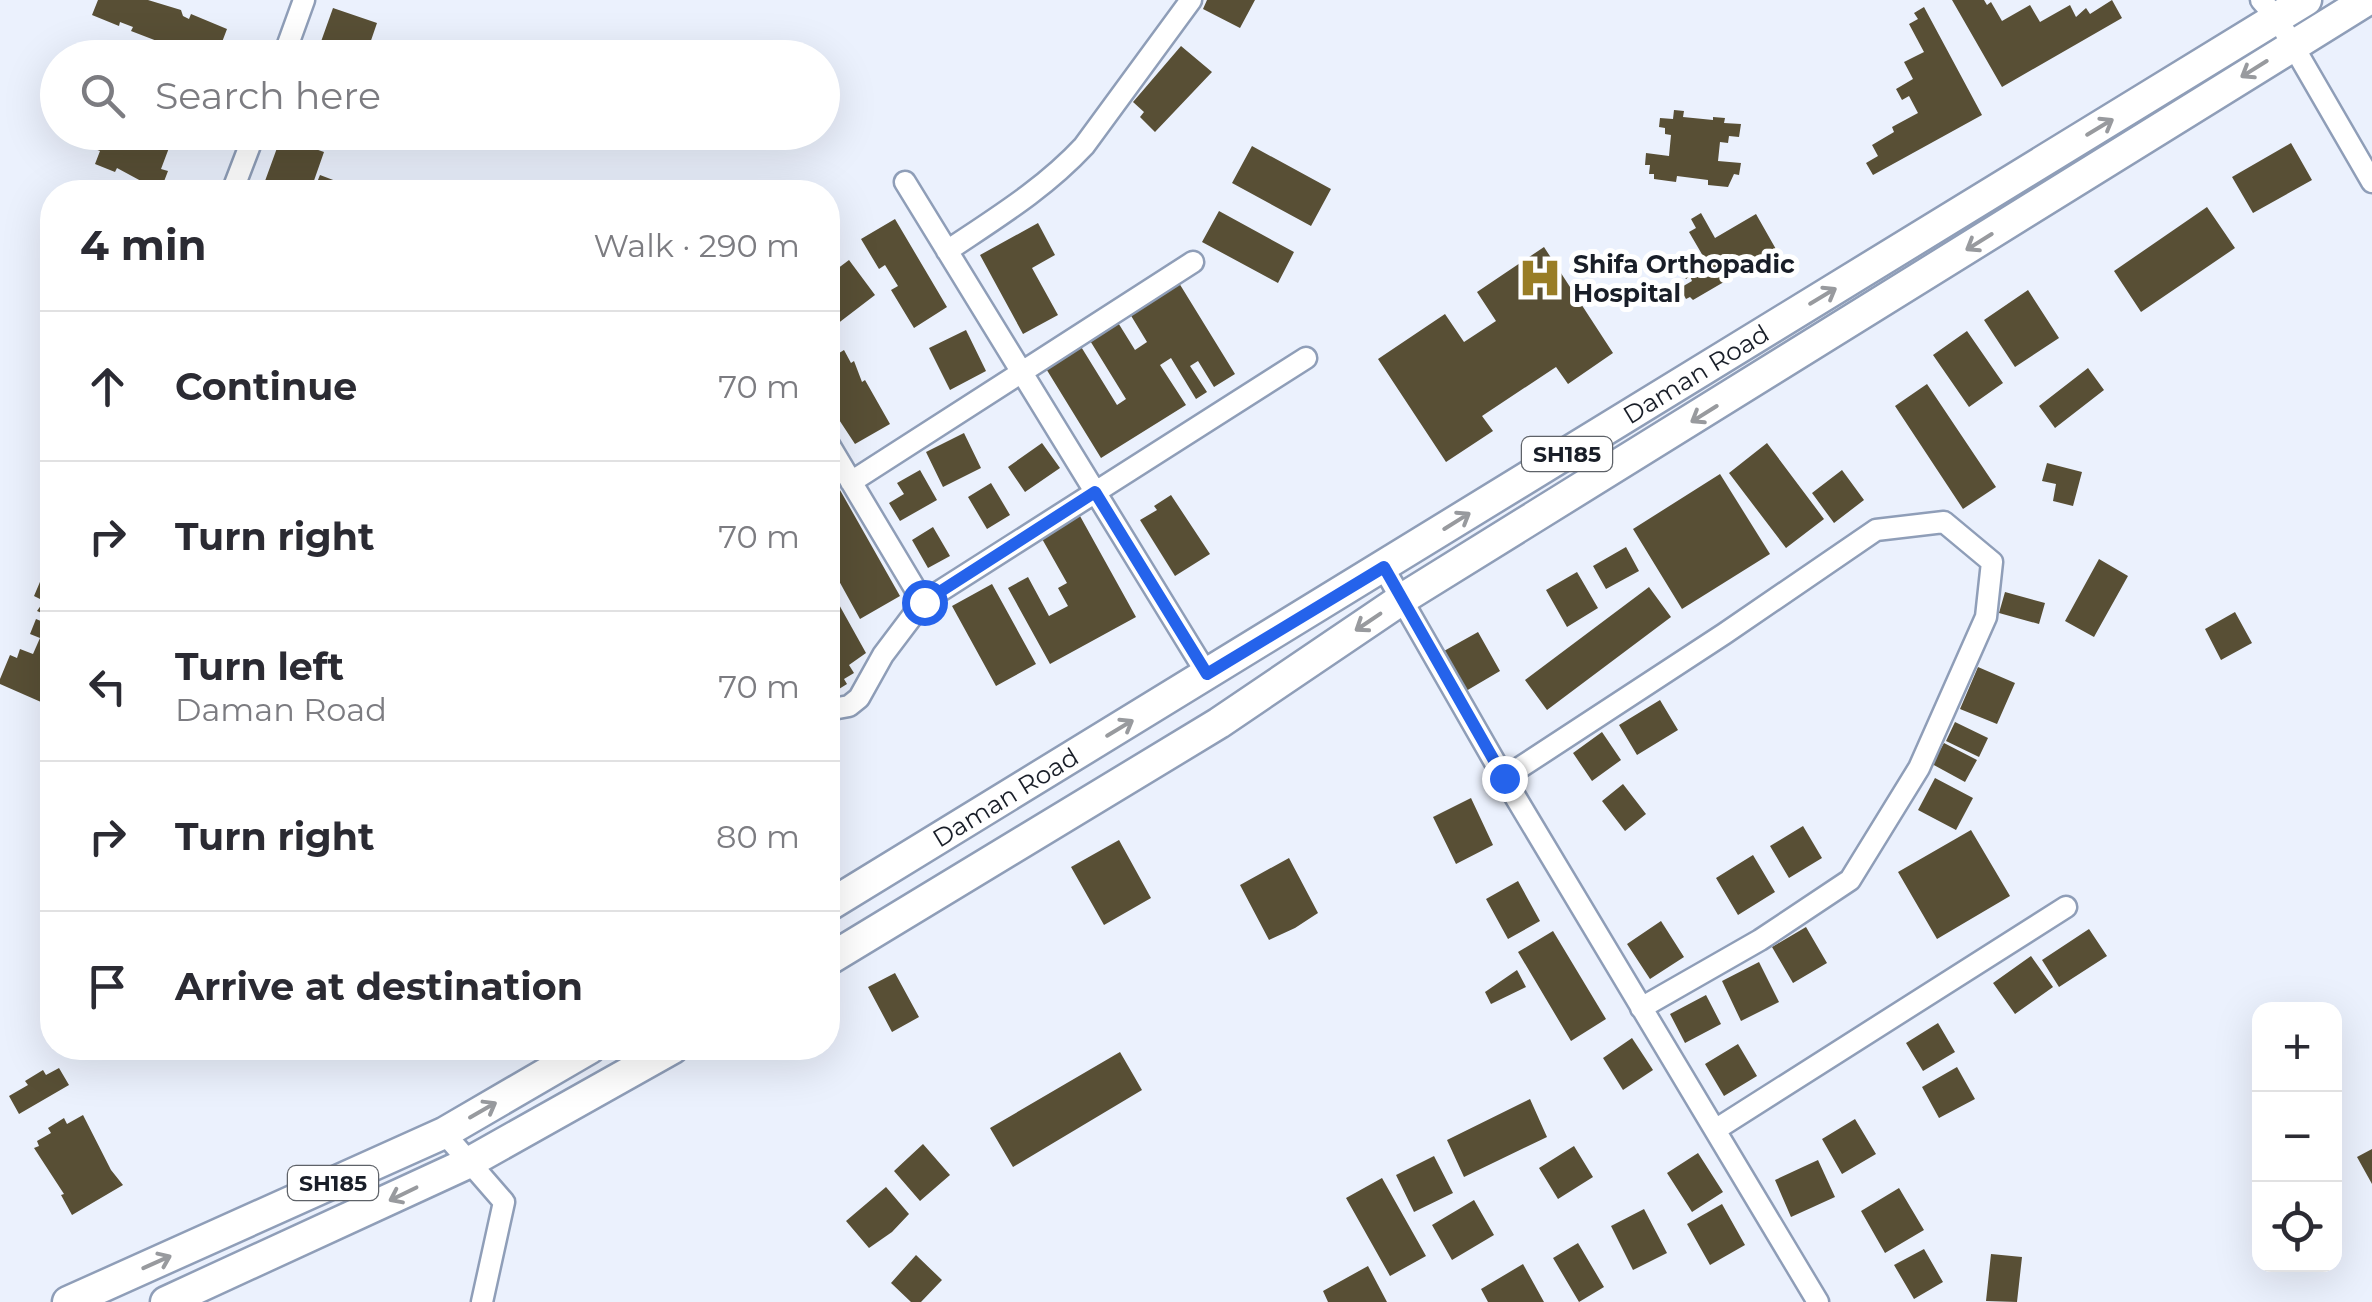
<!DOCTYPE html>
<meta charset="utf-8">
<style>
:root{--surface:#fff;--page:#f7f7f7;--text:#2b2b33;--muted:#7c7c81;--line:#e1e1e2}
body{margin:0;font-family:Montserrat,sans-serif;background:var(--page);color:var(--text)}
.controls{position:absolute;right:30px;bottom:30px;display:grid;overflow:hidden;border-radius:20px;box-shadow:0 10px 40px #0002}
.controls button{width:90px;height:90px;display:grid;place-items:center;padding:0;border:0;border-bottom:2px solid var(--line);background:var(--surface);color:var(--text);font:50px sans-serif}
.stop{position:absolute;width:30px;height:30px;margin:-22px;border:8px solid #2563eb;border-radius:50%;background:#fff}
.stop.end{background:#2563eb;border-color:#fff;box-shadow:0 2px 10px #0008}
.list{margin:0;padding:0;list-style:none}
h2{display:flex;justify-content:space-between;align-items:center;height:130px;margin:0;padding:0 40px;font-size:42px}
h2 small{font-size:32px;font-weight:400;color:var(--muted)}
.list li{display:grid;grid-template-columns:65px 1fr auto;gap:30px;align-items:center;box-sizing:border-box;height:150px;padding:0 40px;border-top:2px solid var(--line)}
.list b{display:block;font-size:38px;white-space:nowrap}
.list p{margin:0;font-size:32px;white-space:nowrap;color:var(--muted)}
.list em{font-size:32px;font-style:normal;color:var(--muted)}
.icon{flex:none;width:55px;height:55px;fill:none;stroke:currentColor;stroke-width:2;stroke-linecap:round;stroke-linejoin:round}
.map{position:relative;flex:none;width:2372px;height:1302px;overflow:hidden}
.search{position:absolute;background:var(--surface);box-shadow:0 10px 40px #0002;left:40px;top:40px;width:800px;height:110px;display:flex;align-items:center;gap:25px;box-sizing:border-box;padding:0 35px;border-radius:55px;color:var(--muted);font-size:38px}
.panel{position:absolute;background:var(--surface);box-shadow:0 10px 40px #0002;left:40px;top:180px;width:800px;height:880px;border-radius:40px}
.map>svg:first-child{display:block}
.building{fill:#584f35}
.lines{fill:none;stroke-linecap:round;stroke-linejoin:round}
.minor-casing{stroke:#8f9eb8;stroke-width:25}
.primary-casing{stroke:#8f9eb8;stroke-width:35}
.minor{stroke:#fff;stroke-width:20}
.primary{stroke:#fff;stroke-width:30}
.oneway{stroke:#989a9e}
.route{stroke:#2563eb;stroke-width:12}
.labels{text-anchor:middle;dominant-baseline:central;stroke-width:10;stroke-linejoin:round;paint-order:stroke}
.shield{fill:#fff;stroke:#5e6268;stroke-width:2.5}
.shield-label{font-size:22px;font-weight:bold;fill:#191e28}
.poi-label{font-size:25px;font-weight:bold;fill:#191e28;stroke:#fff;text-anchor:start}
.street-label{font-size:25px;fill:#191e28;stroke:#fff}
</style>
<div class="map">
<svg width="2372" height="1302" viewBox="0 0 2372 1302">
<rect width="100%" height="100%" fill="#ebf1fd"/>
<path class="building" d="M98 0H148L181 10 183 16 189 19 191 14 227 29 216 58H198L182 51 184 47 172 42 170 46 131 31 133 27 120 22 119 26 92 15Z
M1207 0H1255L1240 28 1203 9Z
M1952 0H1984L1987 5 1991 2 2002 21 2030 5 2040 22 2070 5 2076 17 2086 8 2090 14 2112 0 2122 18 2002 87Z
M1924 7 1982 115 1873 175 1866 163 1878 156 1872 145 1894 132 1892 127 1918 113 1909 96 1902 100 1896 89 1913 79 1904 62 1924 52 1909 24 1918 19 1914 13Z
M333 8 377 23 365 58H339L318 50Z
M1181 46 1212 72 1155 132 1140 117 1144 112 1133 102Z
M1674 110 1684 111 1683 117 1713 120V117L1725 118 1724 123 1741 124 1739 137 1729 136 1728 143 1720 142 1718 161 1741 163 1739 175 1734 174 1728 187 1708 185V180L1677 176 1676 182 1654 179V174H1649L1650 165H1645L1646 153 1669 156 1671 135 1665 134V128L1659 127 1660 118 1673 119Z
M110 132H175L161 169 168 171 163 184 156 181 154 188 117 168 115 172 95 164 100 151 95 149 99 138 107 141Z
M281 137 324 152 310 192H261Z
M2291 143 2312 180 2253 213 2232 177Z
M1252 146 1331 189 1311 226 1232 183Z
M320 175 349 186 347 192H313Z
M2207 207 2235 248 2141 312 2114 271Z
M1219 211 1294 252 1278 283 1202 242Z
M1701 213 1715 238 1756 214 1777 251 1693 300 1690 297 1686 299 1680 288 1692 281 1690 276 1686 279 1680 269 1684 267 1682 263 1691 258 1693 261 1703 256 1689 232 1696 228 1691 219Z
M895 219 947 307 914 328 891 290 898 286 885 265 879 269 861 239Z
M1038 223 1055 255 1032 268 1058 315 1023 334 980 255Z
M1544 247 1613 353 1568 384 1556 367 1482 416 1493 431 1446 462 1378 359 1445 314 1464 342 1496 321 1477 292Z
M849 260 875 295 828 331V286L834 281 829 275Z
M1179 283 1235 374 1214 387 1198 361 1190 366 1207 392 1196 399 1171 358 1160 365 1186 405 1101 458 1045 367 1080 345 1117 405 1126 399 1089 339 1117 321 1135 350 1147 342 1130 314Z
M2028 290 2059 338 2015 367 1984 320Z
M966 330 986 371 950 390 929 348Z
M1967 331 2003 383 1969 407 1933 355Z
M844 350 851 363 854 361 862 382 865 380 890 424 855 444 828 403 830 401 828 370 831 375 838 371 831 358Z
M2088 368 2104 390 2055 428 2039 406Z
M1927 384 1996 487 1963 509 1895 406Z
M964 433 981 468 943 487 926 452Z
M1042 443 1060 468 1025 492 1008 467Z
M1767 443 1824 519 1786 548 1729 473Z
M2047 463 2082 472 2073 506 2053 501 2056 484 2042 481Z
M920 470 937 500 900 521 889 503 904 494 897 483Z
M1842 470 1864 500 1834 523 1812 493Z
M1720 474 1770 554 1682 609 1633 529Z
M836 483 900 596 860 619 828 561V487Z
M991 483 1010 515 987 529 968 497Z
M1171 495 1210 554 1175 576 1140 520 1157 510 1154 506Z
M1080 516 1136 617 1050 664 1008 588 1028 577 1049 616 1068 606 1058 588 1067 583 1041 537Z
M933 527 950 556 928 568 912 540Z
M1626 547 1639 571 1606 589 1593 566Z
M2099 559 2128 576 2094 637 2065 621Z
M48 563 52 565V674L41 702 0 684V679L10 655 17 658 20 649 33 654 40 638 30 634 36 619 48 624 51 617 37 611 44 601 34 596Z
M1577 572 1598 608 1567 627 1546 590Z
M992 584 1036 664 996 686 952 606Z
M1649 587 1671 617 1547 710 1525 680Z
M2005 592 2045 603 2039 624 1999 613Z
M828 595 832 604 837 601 866 653 849 665 854 673 844 679 847 684 839 689 828 669Z
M2235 612 2252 643 2221 660 2205 629Z
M1478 632 1500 671 1466 691 1444 651Z
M1978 667 2015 683 1997 724 1960 709Z
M1660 700 1678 730 1637 755 1619 725Z
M1955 722 1988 738 1979 757 1946 741Z
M1602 732 1621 760 1592 781 1573 753Z
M1944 743 1977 760 1965 782 1932 764Z
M1935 778 1973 798 1956 830 1918 810Z
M1623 784 1646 814 1625 831 1602 801Z
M1471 798 1493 845 1456 864 1433 817Z
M1803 826 1822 858 1789 878 1770 846Z
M1971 830 2010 896 1937 939 1898 872Z
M1119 840 1151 898 1104 925 1071 867Z
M1753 855 1775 892 1738 915 1716 878Z
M1289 858 1318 913 1295 928 1269 940 1240 885Z
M1518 881 1540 921 1508 939 1486 899Z
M1661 921 1684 957 1650 979 1627 944Z
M1806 927 1827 963 1793 983 1772 947Z
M2089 929 2107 956 2059 987 2042 960Z
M1553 931 1606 1019 1571 1041 1518 952Z
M2031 956 2053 987 2015 1014 1993 983Z
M1759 962 1779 1002 1741 1021 1722 981Z
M1517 970 1526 987 1491 1004 1485 992Z
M895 973 919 1017 892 1032 868 987Z
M1706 995 1721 1024 1685 1043 1670 1014Z
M1938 1023 1955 1052 1923 1071 1906 1043Z
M1632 1038 1653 1070 1623 1090 1603 1058Z
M1738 1044 1757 1076 1724 1096 1705 1064Z
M1120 1052 1142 1090 1013 1167 990 1128Z
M1957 1067 1975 1099 1939 1118 1922 1087Z
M59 1068 69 1085 19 1114 9 1096 28 1085 25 1081 43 1070 46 1075Z
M1530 1099 1547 1137 1464 1177 1447 1140Z
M83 1115 111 1170 123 1185 72 1215 61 1195 64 1194 34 1148 39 1146 37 1141 51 1133 48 1128 64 1118 67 1124Z
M1855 1119 1876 1154 1842 1174 1822 1139Z
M923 1144 950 1175 920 1201 894 1171Z
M1574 1146 1593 1177 1558 1199 1539 1168Z
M2372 1149V1184L2357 1157Z
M1698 1153 1723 1192 1692 1212 1667 1173Z
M1434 1156 1453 1193 1414 1212 1396 1175Z
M1818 1160 1835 1197 1791 1217 1775 1180Z
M1382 1178 1426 1256 1390 1276 1346 1198Z
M886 1187 909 1214 892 1232 869 1248 846 1221Z
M1899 1188 1924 1230 1885 1253 1861 1211Z
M1474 1200 1494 1235 1452 1260 1432 1225Z
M1722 1204 1745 1245 1710 1265 1687 1224Z
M1644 1209 1667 1253 1633 1270 1611 1226Z
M1578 1243 1604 1287 1579 1302 1553 1258Z
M1924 1249 1943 1282 1914 1299 1894 1265Z
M1991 1254 2022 1257 2017 1302 1986 1301Z
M916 1255 942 1280 921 1302H911L891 1283Z
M1523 1264 1544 1302H1488L1481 1289Z
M1368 1266 1387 1302H1328L1323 1291Z"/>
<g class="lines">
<g class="minor-casing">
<path id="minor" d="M2261 0 2277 18 2372 182
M283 58 304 0
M905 182 1207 674
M232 192 255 132
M947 251C996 218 1044 189 1084 146L1191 0
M828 443 923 602
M851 482 1193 262
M1383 567 1504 778 1818 1302
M828 704 838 708 849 706 859 698 883 655 923 602 1306 358
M1504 778 1724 634 1876 530 1944 522 1992 562 1986 617 1919 768 1850 880 1760 940 1641 1008
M1715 1130 2066 907
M444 1133 504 1202 482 1302"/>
</g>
<g class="primary-casing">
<g id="primary">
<path id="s1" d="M828 906 2306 0"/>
<path d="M828 960 1219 723 1402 599 2367 0"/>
<path d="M68 1302 444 1133 590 1048"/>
<path d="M166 1302 470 1162 673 1048"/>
</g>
</g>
<use href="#minor" class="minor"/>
<use href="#primary" class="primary"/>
</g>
<defs><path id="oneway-shaft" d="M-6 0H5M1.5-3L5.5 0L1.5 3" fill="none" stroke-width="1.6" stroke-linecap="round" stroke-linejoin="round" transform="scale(2.5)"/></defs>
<g class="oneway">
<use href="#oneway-shaft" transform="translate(2254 69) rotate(148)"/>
<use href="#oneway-shaft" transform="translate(2100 127) rotate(-31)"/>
<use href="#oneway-shaft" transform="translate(1979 242) rotate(148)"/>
<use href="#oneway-shaft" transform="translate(1823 296) rotate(-31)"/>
<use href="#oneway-shaft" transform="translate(1704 414) rotate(148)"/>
<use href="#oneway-shaft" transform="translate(1457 521) rotate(-32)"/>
<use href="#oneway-shaft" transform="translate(1368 622) rotate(146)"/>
<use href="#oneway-shaft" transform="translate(1120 728) rotate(-31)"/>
<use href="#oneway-shaft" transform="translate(483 1110) rotate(-30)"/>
<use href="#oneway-shaft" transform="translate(403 1194) rotate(154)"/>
<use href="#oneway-shaft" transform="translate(157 1262) rotate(-24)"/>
</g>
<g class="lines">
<path class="route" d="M924 602 1095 492 1207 674 1384 567 1504 778"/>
</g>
<defs>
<g id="hospital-bare" transform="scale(3.45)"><path d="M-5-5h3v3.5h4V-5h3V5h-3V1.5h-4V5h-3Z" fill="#997d26" stroke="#fff" stroke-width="2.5" paint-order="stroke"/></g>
</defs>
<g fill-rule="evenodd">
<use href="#hospital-bare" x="1540" y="278"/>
</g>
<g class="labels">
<g class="shield">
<rect x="1522" y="437" width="90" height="34" rx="8"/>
<rect x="288" y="1166" width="90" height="34" rx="8"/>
</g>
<g class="shield-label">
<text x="1567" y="454">SH185</text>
<text x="333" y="1183">SH185</text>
</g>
<g class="poi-label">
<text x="1573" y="264">Shifa Orthopadic<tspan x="1573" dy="29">Hospital</tspan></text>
</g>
<g class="street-label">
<text stroke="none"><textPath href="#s1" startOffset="1018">Daman Road</textPath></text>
<text stroke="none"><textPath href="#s1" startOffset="208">Daman Road</textPath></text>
</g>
</g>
</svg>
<div class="controls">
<button>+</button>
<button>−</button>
<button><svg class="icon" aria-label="locate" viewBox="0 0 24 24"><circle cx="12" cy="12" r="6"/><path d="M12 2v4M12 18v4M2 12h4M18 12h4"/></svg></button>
</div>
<div class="stop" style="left:924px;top:602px"></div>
<div class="stop end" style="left:1504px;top:778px"></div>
<div class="search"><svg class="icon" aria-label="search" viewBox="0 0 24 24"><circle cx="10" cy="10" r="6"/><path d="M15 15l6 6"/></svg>Search here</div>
<section class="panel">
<h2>4 min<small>Walk · 290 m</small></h2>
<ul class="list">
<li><svg class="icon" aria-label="ahead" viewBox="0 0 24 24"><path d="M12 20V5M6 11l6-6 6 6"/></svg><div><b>Continue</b></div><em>70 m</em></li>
<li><svg class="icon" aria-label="right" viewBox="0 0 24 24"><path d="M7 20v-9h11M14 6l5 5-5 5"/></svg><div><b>Turn right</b></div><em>70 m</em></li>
<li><svg class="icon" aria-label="left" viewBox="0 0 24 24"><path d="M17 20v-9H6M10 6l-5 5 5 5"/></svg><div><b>Turn left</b><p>Daman Road</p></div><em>70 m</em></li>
<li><svg class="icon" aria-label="right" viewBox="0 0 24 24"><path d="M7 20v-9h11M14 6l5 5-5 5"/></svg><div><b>Turn right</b></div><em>80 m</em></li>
<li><svg class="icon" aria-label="arrive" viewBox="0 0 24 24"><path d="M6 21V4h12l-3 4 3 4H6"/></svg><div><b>Arrive at destination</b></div></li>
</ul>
</section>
</div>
